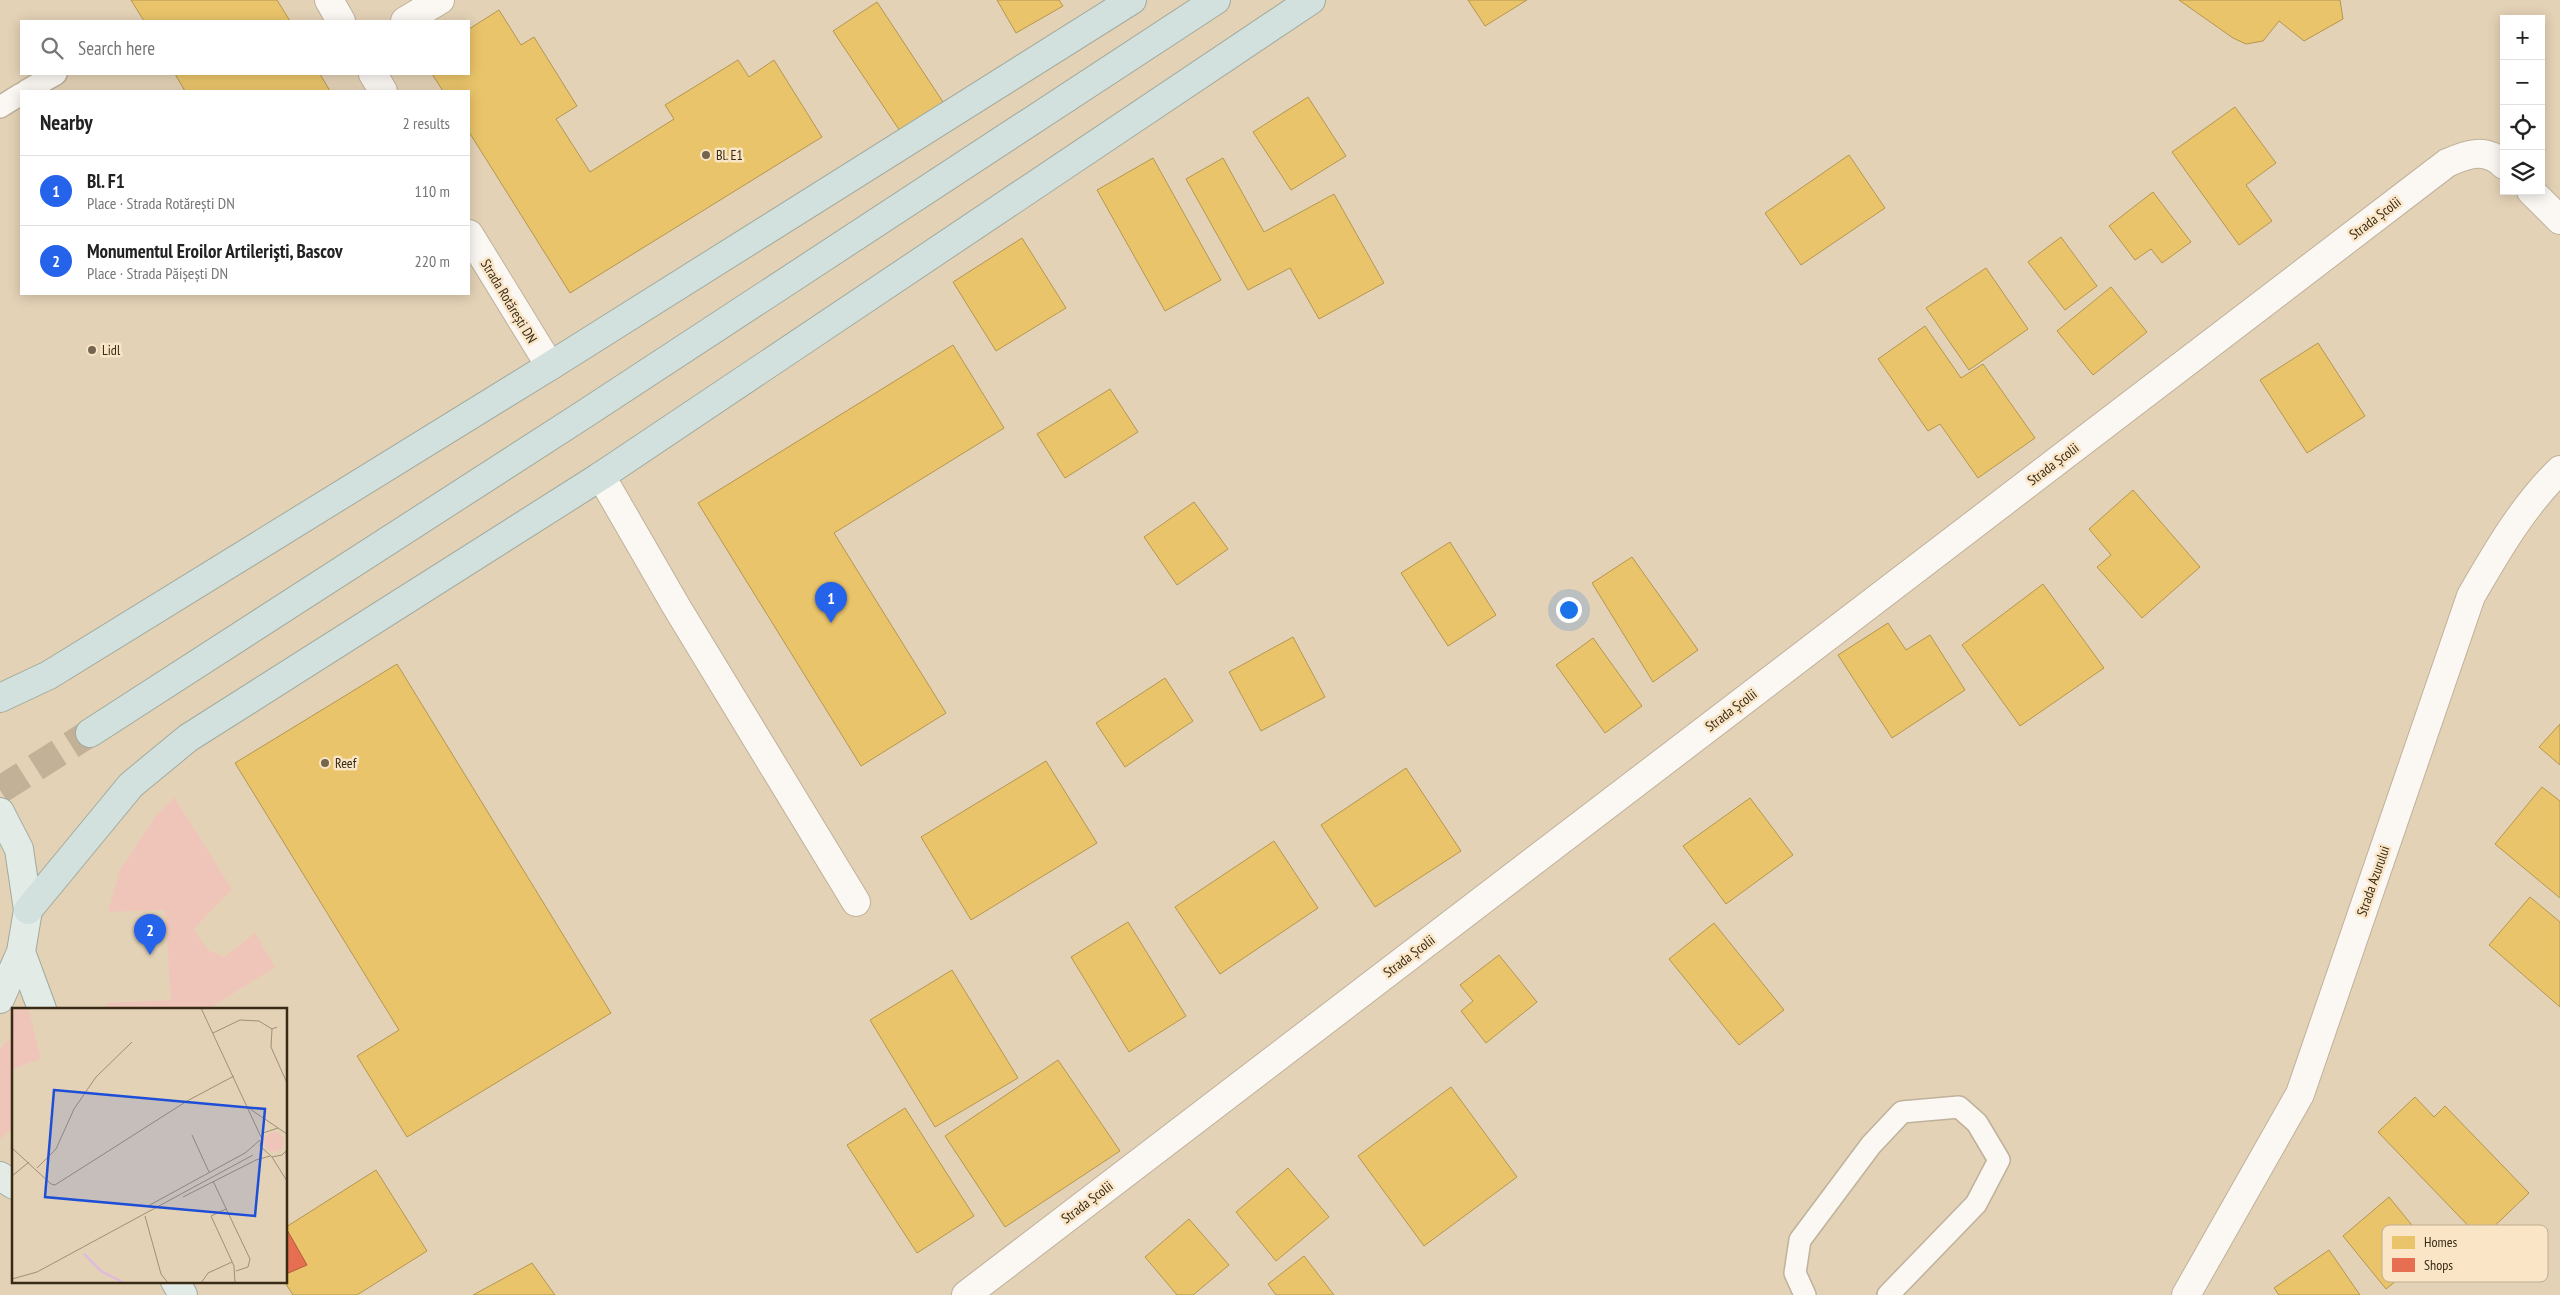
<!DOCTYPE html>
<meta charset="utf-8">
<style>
:root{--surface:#fff;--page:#f6f6f6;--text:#222;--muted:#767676;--line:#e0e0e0;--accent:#2563eb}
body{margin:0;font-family:"PT Sans Narrow",sans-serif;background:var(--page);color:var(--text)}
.controls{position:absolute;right:15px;top:15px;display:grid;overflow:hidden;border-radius:0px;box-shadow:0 2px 12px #0003}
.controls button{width:45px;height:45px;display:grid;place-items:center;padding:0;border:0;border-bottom:1px solid var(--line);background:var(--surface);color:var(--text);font:25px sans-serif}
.you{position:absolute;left:1568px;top:609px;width:18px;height:18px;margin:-12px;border:4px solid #fff;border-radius:50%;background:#1a73e8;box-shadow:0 0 0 8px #1a73e833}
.badge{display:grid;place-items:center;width:32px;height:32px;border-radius:50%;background:var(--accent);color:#fff;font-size:16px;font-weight:700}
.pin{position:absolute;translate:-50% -41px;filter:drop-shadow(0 1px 2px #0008)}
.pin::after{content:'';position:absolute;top:26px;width:18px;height:15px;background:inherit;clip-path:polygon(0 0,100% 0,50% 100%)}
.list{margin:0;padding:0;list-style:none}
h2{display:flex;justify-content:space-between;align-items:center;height:65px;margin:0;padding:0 20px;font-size:21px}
h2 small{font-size:16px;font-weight:400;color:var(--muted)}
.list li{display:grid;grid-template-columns:32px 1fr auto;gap:15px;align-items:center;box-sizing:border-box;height:70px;padding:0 20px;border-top:1px solid var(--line)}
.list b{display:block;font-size:19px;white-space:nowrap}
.list p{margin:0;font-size:16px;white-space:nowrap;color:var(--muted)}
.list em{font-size:16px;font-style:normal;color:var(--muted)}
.icon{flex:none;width:28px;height:28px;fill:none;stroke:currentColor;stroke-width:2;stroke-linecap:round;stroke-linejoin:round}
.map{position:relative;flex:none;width:2560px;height:1295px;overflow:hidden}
.search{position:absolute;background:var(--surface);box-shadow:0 2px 12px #0003;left:20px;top:20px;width:450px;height:55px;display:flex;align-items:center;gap:12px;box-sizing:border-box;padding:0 18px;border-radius:0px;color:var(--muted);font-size:19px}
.panel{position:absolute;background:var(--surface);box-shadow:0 2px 12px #0003;left:20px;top:90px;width:450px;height:205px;border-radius:0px}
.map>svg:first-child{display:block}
.green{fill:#f0c5b9}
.homes{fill:#e9c46a;stroke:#b49651}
.shops{fill:#e76f51;stroke:#b25b3f}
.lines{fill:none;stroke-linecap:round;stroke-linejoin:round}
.highway-tunnel{stroke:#c2b196;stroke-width:28;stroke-dasharray:28 14;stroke-linecap:butt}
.lane-casing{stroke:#bfb19b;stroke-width:24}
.street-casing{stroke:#bfb19b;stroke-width:30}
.primary-casing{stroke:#a1aa9d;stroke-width:30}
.highway-casing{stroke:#a1aa9d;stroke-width:30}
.lane{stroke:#fbf8f4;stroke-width:21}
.street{stroke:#fbf8f4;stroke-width:28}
.primary{stroke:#e3ebe6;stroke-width:28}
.highway{stroke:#d3e1de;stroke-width:28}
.poi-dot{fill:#74654e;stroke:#fae6c7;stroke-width:2}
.labels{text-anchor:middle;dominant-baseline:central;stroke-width:5;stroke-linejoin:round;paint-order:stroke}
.poi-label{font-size:14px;fill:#382b16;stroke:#fae6c7;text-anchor:start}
.street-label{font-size:14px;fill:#382b16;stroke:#fae6c7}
.inset-river{fill:none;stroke:#dfbcda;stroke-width:2.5}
.inset-road{fill:none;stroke:#9f8f76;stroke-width:1}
.view{fill:#1d4ed8;fill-opacity:0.15;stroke:#1d4ed8;stroke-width:2.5}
.inset-edge{fill:none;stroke:#382b16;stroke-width:2.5}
.key{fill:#fae6c7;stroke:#c0ae92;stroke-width:1}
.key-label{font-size:14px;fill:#382b16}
</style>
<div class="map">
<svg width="2560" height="1295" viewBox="0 0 2560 1295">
<rect width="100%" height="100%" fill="#e4d2b6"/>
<path class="green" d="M174 797 232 889 194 929 208 950 224 957 255 933 275 967 209 1009H108L106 1003 171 1000 165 910 108 912 120 870 155 817Z
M14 1035V1126L0 1139V1049Z"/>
<path class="homes" d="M131 0H277L290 21H144Z
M997 0H1059L1063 6 1016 33Z
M1468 0H1527L1485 26Z
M2179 0H2340L2343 19 2304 41 2279 21 2263 41 2246 44 2233 38Z
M877 2 943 102 900 131 833 31Z
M499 10 521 45 534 37 577 106 556 119 590 172 674 119 665 105 738 60 749 77 774 60 822 137 570 293 469 132V91H443L432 74H469V29Z
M175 74H320L330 91H185Z
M1308 97 1346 156 1291 190 1253 132Z
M2235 107 2276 163 2246 185 2272 221 2239 245 2172 152Z
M1849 155 1885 208 1801 265 1765 213Z
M1153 158 1221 280 1165 311 1097 190Z
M1223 158 1264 232 1334 194 1384 283 1319 319 1290 268 1248 290 1186 179Z
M2153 192 2191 242 2162 263 2151 249 2135 260 2109 226Z
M2061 237 2097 286 2065 310 2028 262Z
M1022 238 1066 308 996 351 953 282Z
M1986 268 2028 329 1969 370 1926 308Z
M2111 287 2147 332 2093 375 2057 331Z
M1925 326 1961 378 1983 364 2035 438 1978 478 1940 424 1928 431 1878 359Z
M2318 343 2365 416 2307 453 2260 380Z
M953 345 1004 428 834 533 946 713 861 766 698 503Z
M1110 389 1138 432 1065 478 1037 434Z
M2133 490 2200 567 2142 618 2097 567 2111 555 2089 529Z
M1194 502 1228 549 1177 585 1144 537Z
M1450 542 1496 615 1448 646 1401 573Z
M1632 557 1698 650 1653 682 1592 583Z
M2043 584 2104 668 2020 726 1962 645Z
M1888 623 1906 650 1930 635 1965 690 1892 738 1838 655Z
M1293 637 1325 697 1261 731 1229 672Z
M1593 638 1642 706 1605 733 1556 665Z
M397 664 611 1013 407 1137 357 1056 399 1030 235 763Z
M1165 678 1193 721 1125 767 1096 723Z
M2560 724V765L2539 747Z
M1046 761 1097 843 971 920 921 837Z
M1406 768 1461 851 1375 907 1321 825Z
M2542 787 2560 801V898L2495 844Z
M1750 798 1793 855 1726 904 1683 846Z
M1274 841 1318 908 1220 974 1175 907Z
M2530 897 2560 922V1007L2489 945Z
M1128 922 1186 1016 1129 1052 1071 957Z
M1714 923 1784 1010 1739 1045 1669 959Z
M1499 955 1537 1002 1486 1043 1461 1011 1473 1001 1460 985Z
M952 970 1018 1078 935 1127 870 1020Z
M1058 1060 1120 1151 1005 1227 945 1136Z
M1451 1087 1517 1177 1424 1246 1358 1156Z
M2415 1097 2434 1117 2445 1106 2529 1193 2481 1239 2378 1132Z
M905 1108 974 1216 917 1253 847 1145Z
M1288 1168 1329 1217 1276 1261 1236 1212Z
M376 1170 427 1251 357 1295H293L284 1281 286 1227Z
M2389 1197 2433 1251 2386 1289 2343 1236Z
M1189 1219 1229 1265 1193 1295H1177L1145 1257Z
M2329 1250 2360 1295H2279L2274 1288Z
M1304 1256 1334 1295H1276L1268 1284Z
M532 1263 555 1295H473Z"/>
<path class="shops" d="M286 1228 307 1265 286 1274Z"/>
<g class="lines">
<path class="highway-tunnel" d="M0 790 90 733"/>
<g class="lane-casing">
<path id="lane" d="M26 91 56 74
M0 107 21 94
M1805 1295 1795 1273 1800 1240 1871 1145 1902 1112 1959 1107 1977 1123 1999 1160 1976 1204 1888 1295"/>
</g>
<g class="street-casing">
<path id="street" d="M329 0 341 21
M405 21 440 0
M373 74 383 91
M2531 191 2560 220
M469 234 550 366
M601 476 676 606 856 902
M966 1295 2447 163C2467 154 2486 147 2504 165
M2186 1295 2300 1094 2471 596C2497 551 2523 506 2560 470"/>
</g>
<g class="primary-casing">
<path id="primary" d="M0 812 19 849 28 910 21 952 0 999
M21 952 42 1009
M0 1176 14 1185
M175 1281 183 1295"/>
</g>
<g class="highway-casing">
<path id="highway" d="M0 698 49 675 550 366 1132 0
M90 733 583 415 1216 0
M28 910 131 785 188 738 601 476 1311 0"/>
</g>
<use href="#lane" class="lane"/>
<use href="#street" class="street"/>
<use href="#primary" class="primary"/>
<use href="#highway" class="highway"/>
</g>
<g class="poi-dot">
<circle cx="706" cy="155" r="5"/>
<circle cx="92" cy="350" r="5"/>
<circle cx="325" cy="763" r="5"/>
</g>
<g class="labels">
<g class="poi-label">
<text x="716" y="155">Bl. E1</text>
<text x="102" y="350">Lidl</text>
<text x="335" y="763">Reef</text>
</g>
<g class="street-label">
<text transform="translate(2375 218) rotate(-37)">Strada Școlii</text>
<text transform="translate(509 301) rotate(59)">Strada Rotărești DN</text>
<text transform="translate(2053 464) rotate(-37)">Strada Școlii</text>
<text transform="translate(1731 710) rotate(-37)">Strada Școlii</text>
<text transform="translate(2373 881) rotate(-71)">Strada Azurului</text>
<text transform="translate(1409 956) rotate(-37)">Strada Școlii</text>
<text transform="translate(1087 1202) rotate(-37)">Strada Școlii</text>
</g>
</g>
<g transform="translate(12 1008)">
<rect width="275" height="275" fill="#e4d2b6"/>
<path d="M0 0H16L29 51 0 61ZM252 134a10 10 0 1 1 20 0a10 10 0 1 1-20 0Z" fill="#f0c5b9"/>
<path class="inset-river" d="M72 246 89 263 112 275"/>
<path class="inset-road" d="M189 0 249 129M260 21 259 39 275 75M201 25 228 12 247 13 260 21 265 19M238 101 275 126M266 120 251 125 248 138 260 149 270 147 275 142M180 127 197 164M0 140 39 176 43 177 175 93 222 68M274 144 275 166M260 149 275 173M25 160 44 141 62 101 84 69 120 34M0 168 17 154M201 173 238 251 236 259 224 263M171 189 244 152 258 148M136 198 233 145 248 132M214 201 199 208 222 258 223 275M133 208 149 266 156 275M0 271 25 264 241 147M189 275 196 265 220 254"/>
<path class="view" d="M42 82 253 101 243 208 33 189Z"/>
<rect width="275" height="275" class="inset-edge"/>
</g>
<rect x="2382" y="1225" width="166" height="57" rx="8" class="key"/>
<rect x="2392" y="1236" width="23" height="13" fill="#e9c46a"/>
<rect x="2392" y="1258" width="23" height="14" fill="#e76f51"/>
<g class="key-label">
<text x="2424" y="1247">Homes</text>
<text x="2424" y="1270">Shops</text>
</g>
</svg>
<div class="controls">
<button>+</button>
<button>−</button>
<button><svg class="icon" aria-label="locate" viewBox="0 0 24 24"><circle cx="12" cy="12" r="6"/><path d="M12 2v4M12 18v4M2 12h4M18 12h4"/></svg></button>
<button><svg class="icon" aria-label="layers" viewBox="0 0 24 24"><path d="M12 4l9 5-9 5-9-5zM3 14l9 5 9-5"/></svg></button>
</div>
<div class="you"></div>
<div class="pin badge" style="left:831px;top:623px">1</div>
<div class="pin badge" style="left:150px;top:955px">2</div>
<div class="search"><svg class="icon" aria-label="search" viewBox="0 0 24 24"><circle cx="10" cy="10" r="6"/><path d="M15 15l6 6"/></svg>Search here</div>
<section class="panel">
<h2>Nearby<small>2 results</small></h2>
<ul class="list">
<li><span class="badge">1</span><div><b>Bl. F1</b><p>Place · Strada Rotărești DN</p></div><em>110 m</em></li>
<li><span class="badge">2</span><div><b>Monumentul Eroilor Artilerişti, Bascov</b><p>Place · Strada Păișești DN</p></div><em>220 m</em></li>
</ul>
</section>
</div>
